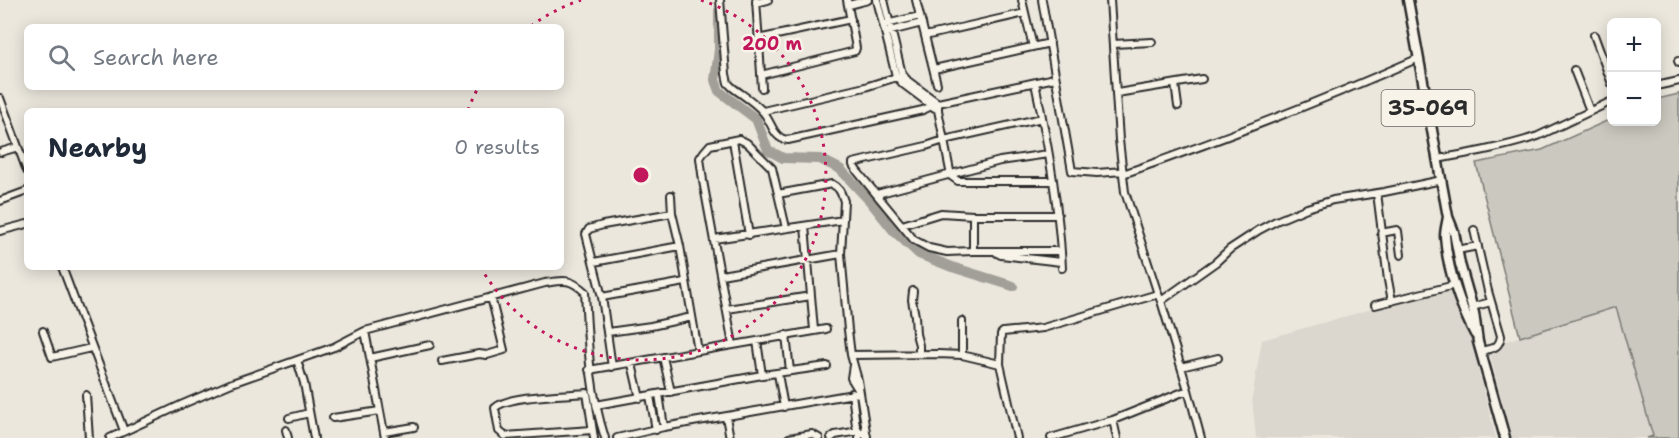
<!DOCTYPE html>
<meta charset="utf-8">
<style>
:root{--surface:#fff;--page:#f2f2f3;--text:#1f2937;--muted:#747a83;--line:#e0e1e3}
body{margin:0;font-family:"Shantell Sans",sans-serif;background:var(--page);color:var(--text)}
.controls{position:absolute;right:18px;top:18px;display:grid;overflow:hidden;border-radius:9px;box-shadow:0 3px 15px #0003}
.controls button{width:54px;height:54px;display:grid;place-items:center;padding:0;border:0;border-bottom:2px solid var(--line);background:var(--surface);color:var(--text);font:30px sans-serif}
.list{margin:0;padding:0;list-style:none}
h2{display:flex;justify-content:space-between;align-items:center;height:78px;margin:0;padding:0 24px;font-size:26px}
h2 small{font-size:20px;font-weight:400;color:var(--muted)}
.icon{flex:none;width:33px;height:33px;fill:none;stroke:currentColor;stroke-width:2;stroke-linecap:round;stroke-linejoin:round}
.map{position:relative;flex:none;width:1679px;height:438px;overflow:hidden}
.search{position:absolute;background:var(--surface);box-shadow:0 3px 15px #0003;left:24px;top:24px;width:540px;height:66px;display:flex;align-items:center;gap:15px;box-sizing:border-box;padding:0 21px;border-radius:9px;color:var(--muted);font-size:22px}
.panel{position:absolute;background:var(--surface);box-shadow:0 3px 15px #0003;left:24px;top:108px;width:540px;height:162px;border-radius:9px}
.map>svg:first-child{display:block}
.built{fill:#dbd7ce}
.green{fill:#cbc8bf;stroke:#7b7a75;stroke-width:1.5}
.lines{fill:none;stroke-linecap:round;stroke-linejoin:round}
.river{stroke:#a29f98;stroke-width:10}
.minor-casing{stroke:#2b2b2b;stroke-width:10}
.major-casing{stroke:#2b2b2b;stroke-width:13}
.minor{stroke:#f7f3e8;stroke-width:6}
.major{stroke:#f7f3e8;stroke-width:8}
.ring{fill:none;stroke:#c2185b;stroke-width:3;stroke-dasharray:3 6}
.labels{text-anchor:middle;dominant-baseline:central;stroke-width:5;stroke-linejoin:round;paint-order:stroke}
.shield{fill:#f7f3e8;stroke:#686764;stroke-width:1.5}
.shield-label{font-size:21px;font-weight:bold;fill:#2b2b2b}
.centre{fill:#c2185b;stroke:#f7f3e8;stroke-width:3}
.ring-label{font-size:18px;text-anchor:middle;font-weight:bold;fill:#c2185b;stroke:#f7f3e8;stroke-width:5;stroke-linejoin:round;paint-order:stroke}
</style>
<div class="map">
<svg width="1679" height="438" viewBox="0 0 1679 438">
<rect width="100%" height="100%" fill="#ebe7dd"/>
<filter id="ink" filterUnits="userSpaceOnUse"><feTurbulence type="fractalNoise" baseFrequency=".0167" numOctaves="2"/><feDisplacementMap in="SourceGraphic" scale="12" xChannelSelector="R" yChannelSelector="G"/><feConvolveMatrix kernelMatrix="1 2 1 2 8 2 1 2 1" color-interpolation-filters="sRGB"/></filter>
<g filter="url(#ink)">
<path class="built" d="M1449 287 1469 334 1496 438H1256L1252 398 1262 340Z
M1616 306 1653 436 1647 438H1512L1488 347Z"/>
<path class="green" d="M1679 94V438H1647L1653 436 1616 307 1520 337 1476 163 1542 150 1611 119 1612 122H1656L1657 99Z"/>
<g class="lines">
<path class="river" d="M719 11V50L715 80 719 91 756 119 768 150 783 158 820 159 840 169 869 200 893 230 919 254 952 267 1013 286"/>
<g class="minor-casing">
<path id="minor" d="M720 0 726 74 728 83 732 87C742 95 755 102 763 112 772 122 773 139 788 140L923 110 938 103 1055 78
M756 0 762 88
M877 0 896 76 903 84 935 108
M884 0 902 74 908 81 938 103
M916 0 937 84
M1022 0 1033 47
M1042 0 1072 171 1097 173 1123 171
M1110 0 1119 140 1125 192 1158 294 1161 301
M756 3 768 0
M849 5 868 0
M886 24 920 16
M887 32 922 23
M1594 35 1612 84
M925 36 1025 13
M758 39 851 19
M1113 44 1152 42
M1678 61 1679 63
M934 69 1050 43
M1574 70 1590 111
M761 75 855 51 856 48 847 0
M1035 83C1048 143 1059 206 1062 268
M1175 84 1178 106
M1656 86 1679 81
M1117 93 1202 79
M0 98 27 171
M938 103V110L951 176 958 181H1052
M763 111 865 87 903 75
M733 141 749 235
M1 152 18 147
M1437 159C1471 153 1505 147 1538 136L1612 101
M1123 174C1223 139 1322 101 1419 58
M1377 193 1388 280 1392 301
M778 194 832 184C840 188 841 193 844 201L841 254 848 330 851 355 858 380 867 438
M877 194 1000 161 1048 154
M671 195 672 213 680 246 698 351
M0 201 27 191
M973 215V251H1061
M902 225 941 213 973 215H1058
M805 226 814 330
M1474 230 1488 291 1501 336C1499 349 1492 348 1481 351
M0 231 27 224
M1381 233 1397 230 1398 231 1401 255
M714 239 843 220
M1457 250 1478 246
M973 251 947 252 929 248 914 240 857 171 853 165V163L926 146 944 140 1042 118
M997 253 1001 255 1061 262
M594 262 680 246
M62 267 124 431
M721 275 841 254
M913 291 912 300 915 316 916 334 919 345V354
M602 297 685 282
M1375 305 1455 285
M1472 307 1491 302
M727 309 811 296
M962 321V355
M43 331 52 357 91 348
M365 331 385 438
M608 332 651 326 692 317
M786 335 790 371
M757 341 762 375
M733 345 703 181 700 158 704 152 710 145 739 139 747 143 772 168 786 228
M851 355 938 354 962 355 1000 364
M663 357 671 392
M370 358 430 345
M297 360 304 383 314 438
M442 361 479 354 487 355 504 350 491 297
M632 364 640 398
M853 365 851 378 859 391
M612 367 602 297 586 234 589 229 603 225 672 213
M1181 367 1218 358
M589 370 826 329
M778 374 784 407
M1188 390 1201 438
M852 393 856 426 859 431 867 436
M659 394 664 427
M86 395 89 438
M650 396 656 430
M596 405 762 375 827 366
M726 417 730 438
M289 418 309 413
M333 418 380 411
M286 430 288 438
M592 430 505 436 499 431 495 408C507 395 567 395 587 393L594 438
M384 432 414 427
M110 438 183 404 232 383 334 347 365 331 545 283C564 280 570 278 585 292 588 343 589 389 605 438
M617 438 664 427 859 393
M789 438 812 434 819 438
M831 438 835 435 859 431V438
M1017 438 1000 364 1001 334 1003 332 1043 328 1158 294
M1051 438 1113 420
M1117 438 1113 420 1188 390 1161 301 1216 262 1230 249 1259 230 1276 221 1307 208 1333 200 1384 192 1442 180"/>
</g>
<g class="major-casing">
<path id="major" d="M1408 0 1448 217 1454 232 1460 264 1474 313 1478 342 1505 438
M1448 217C1447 223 1445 230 1445 236 1447 268 1460 306 1475 334"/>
</g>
<use href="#minor" class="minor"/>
<use href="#major" class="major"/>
</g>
</g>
<path class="ring" d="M468 110A185 185 0 0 1 478 88M531 26A185 185 0 0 1 581 0M701 0A185 185 0 1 1 481 268"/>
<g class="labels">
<rect class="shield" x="1381.5" y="90" width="93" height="36" rx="4.5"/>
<g class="shield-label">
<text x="1428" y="108">35-069</text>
</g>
</g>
<circle cx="641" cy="175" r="9" class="centre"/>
<g class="ring-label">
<text x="772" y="50">200 m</text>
</g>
</svg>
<div class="controls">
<button>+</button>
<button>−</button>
</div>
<div class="search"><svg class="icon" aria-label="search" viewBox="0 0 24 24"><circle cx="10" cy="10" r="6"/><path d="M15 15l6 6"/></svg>Search here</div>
<section class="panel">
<h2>Nearby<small>0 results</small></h2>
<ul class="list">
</ul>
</section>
</div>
